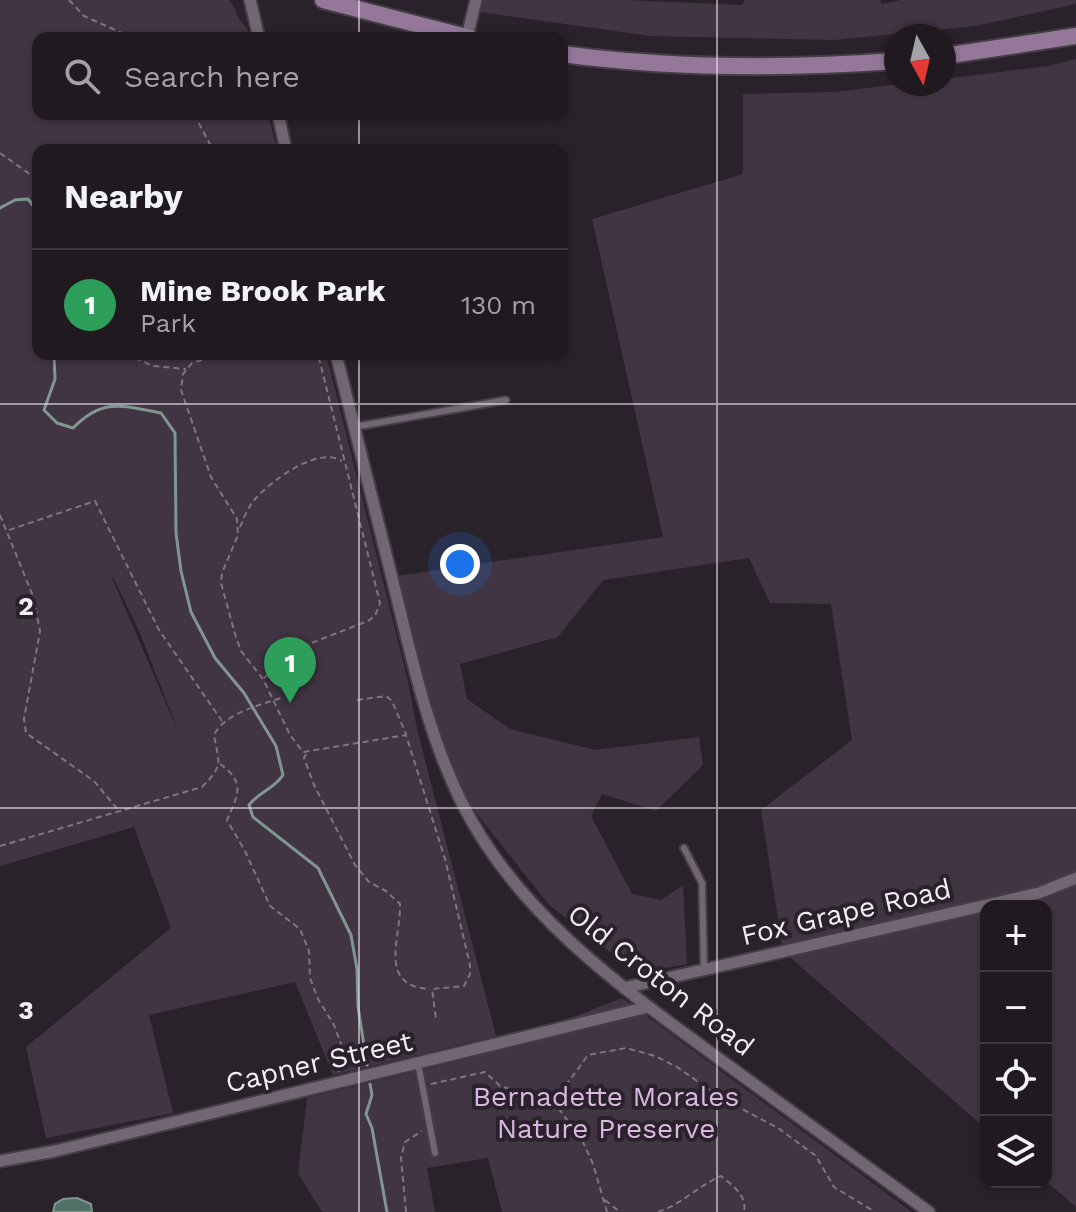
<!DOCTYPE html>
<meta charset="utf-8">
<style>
:root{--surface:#201a20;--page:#282329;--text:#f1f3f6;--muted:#a2a1a5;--line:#3d383e;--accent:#30d4a9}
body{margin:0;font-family:"Work Sans",sans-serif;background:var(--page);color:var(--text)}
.controls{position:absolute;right:24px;bottom:24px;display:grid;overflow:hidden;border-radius:16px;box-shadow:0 2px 6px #0004}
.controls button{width:72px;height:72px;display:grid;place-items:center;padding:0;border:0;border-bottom:2px solid var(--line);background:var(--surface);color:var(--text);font:40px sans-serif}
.compass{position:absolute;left:884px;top:24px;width:72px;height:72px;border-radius:50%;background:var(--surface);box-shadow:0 2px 6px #0004;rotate:172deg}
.you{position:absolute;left:460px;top:564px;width:28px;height:28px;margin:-20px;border:6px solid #fff;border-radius:50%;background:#1a73e8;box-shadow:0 0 0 12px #1a73e833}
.badge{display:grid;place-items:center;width:52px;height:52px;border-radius:50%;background:var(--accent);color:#fff;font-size:26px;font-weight:700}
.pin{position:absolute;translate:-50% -66px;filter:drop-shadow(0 2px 4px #0008)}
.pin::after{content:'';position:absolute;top:42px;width:28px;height:24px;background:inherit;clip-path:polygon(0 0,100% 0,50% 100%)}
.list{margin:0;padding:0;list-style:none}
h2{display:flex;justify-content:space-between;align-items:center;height:104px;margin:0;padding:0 32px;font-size:34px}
h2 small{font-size:26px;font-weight:400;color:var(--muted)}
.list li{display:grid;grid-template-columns:52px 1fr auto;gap:24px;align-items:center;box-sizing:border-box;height:112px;padding:0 32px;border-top:2px solid var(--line)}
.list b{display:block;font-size:30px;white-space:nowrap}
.list p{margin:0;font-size:26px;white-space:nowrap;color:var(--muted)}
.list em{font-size:26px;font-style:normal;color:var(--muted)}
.icon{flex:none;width:44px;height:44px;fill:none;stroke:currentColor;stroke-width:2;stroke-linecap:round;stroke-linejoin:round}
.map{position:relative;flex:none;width:1076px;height:1212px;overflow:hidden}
.search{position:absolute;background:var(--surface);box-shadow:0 2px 6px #0004;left:32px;top:32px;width:536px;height:88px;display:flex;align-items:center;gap:20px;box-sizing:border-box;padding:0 28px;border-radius:16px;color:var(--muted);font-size:30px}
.panel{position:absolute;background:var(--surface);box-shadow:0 2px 6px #0004;left:32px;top:144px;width:536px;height:216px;border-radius:16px}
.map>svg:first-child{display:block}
.green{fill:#413543;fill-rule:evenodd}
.water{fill:#4f7064;stroke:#80968f;stroke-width:2}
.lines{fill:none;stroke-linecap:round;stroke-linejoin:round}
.stream{stroke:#80968f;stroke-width:3}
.service-casing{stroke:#443d45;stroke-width:10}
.minor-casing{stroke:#443d45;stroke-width:15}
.secondary-casing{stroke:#443d45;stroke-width:20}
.path{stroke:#7e767f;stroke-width:2;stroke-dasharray:6 4;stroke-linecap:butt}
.service{stroke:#716772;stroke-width:6}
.minor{stroke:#716772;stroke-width:11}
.secondary{stroke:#947799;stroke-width:16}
.grid{fill:none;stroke:#f3edf4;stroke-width:2;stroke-opacity:0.55}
.labels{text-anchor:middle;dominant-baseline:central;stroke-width:8;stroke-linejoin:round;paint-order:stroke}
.street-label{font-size:28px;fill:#f3edf4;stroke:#2a222b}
.park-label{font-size:28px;fill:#dbb6e2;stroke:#2a222b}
.grid-label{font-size:26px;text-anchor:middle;font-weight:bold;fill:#f3edf4;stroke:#2a222b;stroke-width:8;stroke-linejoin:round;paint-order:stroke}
</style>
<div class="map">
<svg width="1076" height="1212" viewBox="0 0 1076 1212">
<rect width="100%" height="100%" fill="#2a222b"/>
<path class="green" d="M0 0H229C234 6 235 10 238 17 243 27 246 22 250 38H38V114H268L277 150H38V354H326L407 677 417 729 496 1036 333 1075 295 982 149 1015 173 1113 46 1138 26 1047 171 928 134 827 0 866ZM113 577 140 633 181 738 112 578Z
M480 0H624L742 5 745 0H880L882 4 901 0H1076V4L975 26 834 40 651 36 480 12Z
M1076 59V1207L1046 1181V906H986V1129L783 951 761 810 852 740 831 604 770 603 749 558 603 580 558 637 460 664 467 699 510 729 595 750 699 737 703 765 656 811 602 794 591 816 632 894 661 900 683 885 687 964 637 973 549 905 451 781 396 576 663 537 592 219 743 174V94L835 92 899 84H944V79L1048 66Z
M622 998 912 1212H502L488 1158 427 1168 435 1212H322L298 1173 307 1098 463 1060Z"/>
<path class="water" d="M77 1198 91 1204 92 1212H53L55 1204 63 1199Z"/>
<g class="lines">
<path class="stream" d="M0 208 15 200 28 199 38 212
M54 354 55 379 44 410 57 423 73 428C104 397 122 406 161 413L175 433 176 533 181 571 191 612 215 658 244 693 276 746 283 775C274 789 259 792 249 805L253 817 318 868 351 935 357 969 358 1007 367 1065
M370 1084 372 1095 366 1114 372 1128 387 1212"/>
<g class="service-casing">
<path id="service" d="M354 427 506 400
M684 848 702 883 704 969
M418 1063 435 1153"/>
</g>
<g class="minor-casing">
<path id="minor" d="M250 0 259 38
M467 37 476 0
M278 114 286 150
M336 354C356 434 376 514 396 594 413 664 429 736 461 801 518 917 628 992 729 1066 795 1114 862 1163 929 1212
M624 988 1039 893 1076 878
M0 1161 55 1151 648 1007"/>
</g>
<g class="secondary-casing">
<path id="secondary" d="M323 0 470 38
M562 54C673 69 784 69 896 61
M944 56 1076 36"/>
</g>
<path class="path" d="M69 0 84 16 133 38
M194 114 213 150
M0 153 38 180
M126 354 153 366 186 369
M221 354 192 363 183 374 181 390 211 477 237 519 238 535 222 573 221 583 235 634 241 651 263 679 290 735 303 752 406 735 445 859 470 965V974L464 986 432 989 436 1019
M0 515 33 596 40 631 24 719 26 733 94 781 119 811
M240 527C244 518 248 507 255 499 272 480 318 446 342 461
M9 530 95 501 159 630 222 721
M264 678 301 647 368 621 375 616 380 603 318 354
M357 700 386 696 392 701 406 734
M306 754 304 758 314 785 355 865 369 882 386 891 400 904C401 939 377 986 430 989
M220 764C246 782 238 795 227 820L245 851 270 906 300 929 309 951 310 978 318 999 334 1025 341 1044 337 1062 339 1072
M0 846 202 787C224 765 219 764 214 735 224 714 259 705 281 698
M431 1084 485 1072 500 1086 554 1102 583 1142 593 1164 607 1212
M554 1102 588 1055 626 1048 655 1056 677 1067 723 1099 778 1128 816 1156 834 1187 875 1212
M605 1200 620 1212
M406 1212 401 1158 405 1142 422 1131
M658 1212C682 1204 698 1186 721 1176 733 1186 747 1195 744 1212"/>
<use href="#service" class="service"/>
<use href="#minor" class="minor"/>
<use href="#secondary" class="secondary"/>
</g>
<path class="grid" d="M359 0V38M717 0V1212M359 114V150M359 354V1212M0 404H1076M0 808H1076"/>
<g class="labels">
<g class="street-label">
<text transform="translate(846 912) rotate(-13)">Fox Grape Road</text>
<text transform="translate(661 980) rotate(38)">Old Croton Road</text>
<text transform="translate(319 1062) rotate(-13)">Capner Street</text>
</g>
<g class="park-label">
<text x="606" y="1096">Bernadette Morales<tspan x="606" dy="32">Nature Preserve</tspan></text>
</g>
</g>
<g class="grid-label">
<text x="26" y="615">2</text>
<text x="26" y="1019">3</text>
</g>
</svg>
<div class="controls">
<button>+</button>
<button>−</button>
<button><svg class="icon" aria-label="locate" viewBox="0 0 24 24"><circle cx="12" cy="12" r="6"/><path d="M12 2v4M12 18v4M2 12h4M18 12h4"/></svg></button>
<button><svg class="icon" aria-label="layers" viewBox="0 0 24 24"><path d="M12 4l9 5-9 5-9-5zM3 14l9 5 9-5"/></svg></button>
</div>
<svg class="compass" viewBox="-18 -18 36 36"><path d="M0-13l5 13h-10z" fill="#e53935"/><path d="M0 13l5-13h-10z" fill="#a2a1a5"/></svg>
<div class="you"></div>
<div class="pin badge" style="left:290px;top:703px;background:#2e9e5b">1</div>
<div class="search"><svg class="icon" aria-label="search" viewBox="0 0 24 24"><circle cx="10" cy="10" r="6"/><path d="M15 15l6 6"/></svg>Search here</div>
<section class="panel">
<h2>Nearby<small></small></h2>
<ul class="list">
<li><span class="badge" style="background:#2e9e5b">1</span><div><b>Mine Brook Park</b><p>Park</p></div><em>130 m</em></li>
</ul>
</section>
</div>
